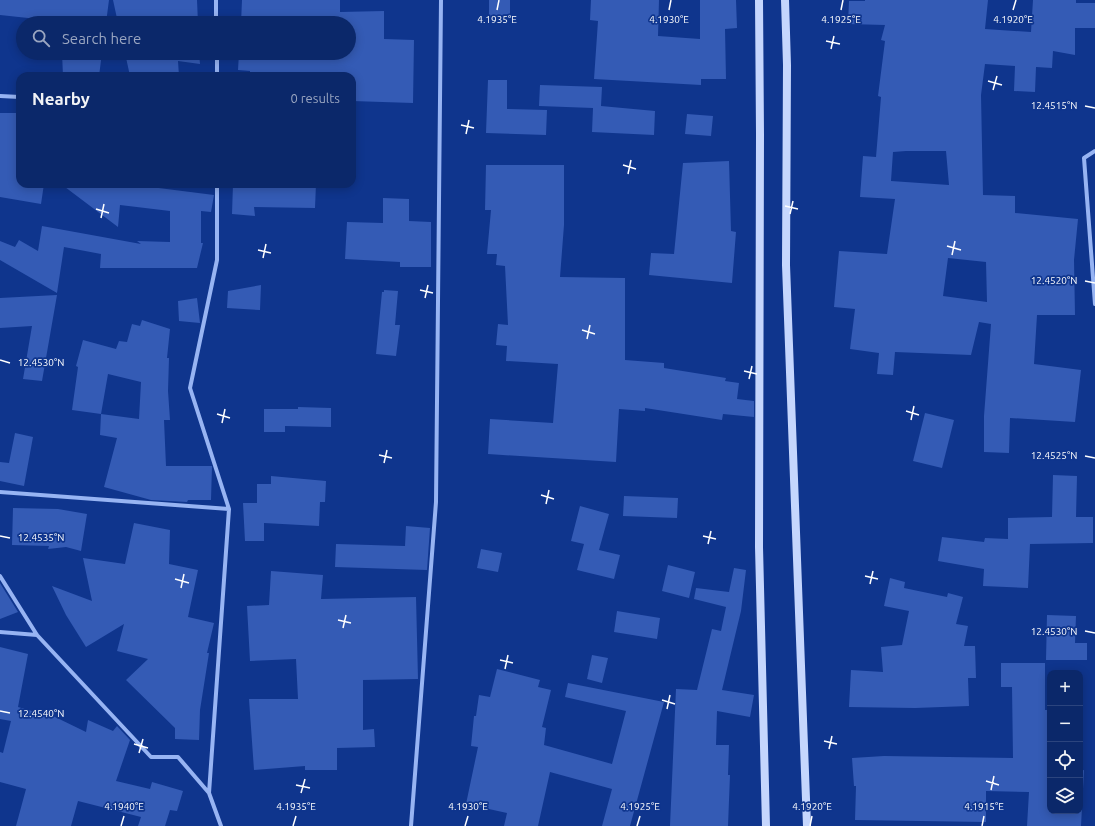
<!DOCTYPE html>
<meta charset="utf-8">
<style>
:root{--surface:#0b286a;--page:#143070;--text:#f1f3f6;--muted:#9aa6c1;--line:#2b447e}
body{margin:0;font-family:Ubuntu,sans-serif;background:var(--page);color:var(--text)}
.controls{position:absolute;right:12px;bottom:12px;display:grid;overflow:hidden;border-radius:8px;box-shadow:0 2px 10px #0003}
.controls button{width:36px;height:36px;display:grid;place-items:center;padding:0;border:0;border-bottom:1px solid var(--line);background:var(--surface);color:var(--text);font:20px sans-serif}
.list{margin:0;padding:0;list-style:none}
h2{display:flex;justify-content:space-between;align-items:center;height:52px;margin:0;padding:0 16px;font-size:17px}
h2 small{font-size:13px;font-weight:400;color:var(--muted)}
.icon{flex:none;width:22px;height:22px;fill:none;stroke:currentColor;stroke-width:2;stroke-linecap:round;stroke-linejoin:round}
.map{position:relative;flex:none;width:1095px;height:826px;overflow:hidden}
.search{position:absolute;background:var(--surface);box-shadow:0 2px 10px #0003;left:16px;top:16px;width:340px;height:44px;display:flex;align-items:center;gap:10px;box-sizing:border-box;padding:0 14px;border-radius:22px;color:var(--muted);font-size:15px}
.panel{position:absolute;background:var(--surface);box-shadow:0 2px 10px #0003;left:16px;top:72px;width:340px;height:116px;border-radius:12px}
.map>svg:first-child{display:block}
.building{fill:#345bb5;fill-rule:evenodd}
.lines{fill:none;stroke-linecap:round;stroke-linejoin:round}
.street{stroke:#97b4f3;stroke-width:4}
.secondary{stroke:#c5d6fd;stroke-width:8}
.ticks{fill:none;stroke:#fff;stroke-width:1.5}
.ticks-label{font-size:10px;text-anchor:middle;fill:#fff;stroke:#0f358d;stroke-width:3.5;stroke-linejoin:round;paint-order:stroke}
</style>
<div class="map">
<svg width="1095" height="826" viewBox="0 0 1095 826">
<rect width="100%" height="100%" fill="#0f358d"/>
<path class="building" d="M0 0H109L106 23H75L0 15Z
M113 0H197L198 23H118Z
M242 0H340V12L384 11V39L414 40 413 103 352 101V76H250V71L238 70 239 53H349V23H241Z
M489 0H510V18H489Z
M591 0H659L658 36 700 39V0H736L737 28 725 29 726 79H701V85L594 79 598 21 590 20Z
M865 0H988L985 29 1031 32 1033 0H1076V3H1095V28H1075V55L1053 51 1052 68 1036 67 1035 92 1014 91 1015 66 985 64 981 95 983 195 1015 196V213L1078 219 1074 260 1075 315H1037L1034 364 1081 370 1075 422 1010 418 1009 453 984 452V416L991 324 979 322 971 355 895 352 893 375 877 374 879 353 850 349 855 309 834 307 839 251 887 254 895 199 860 197 863 156 876 157 881 97 878 96 885 41 881 40 885 25 848 24 849 1H865ZM906 151H946L949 185 891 181 893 152ZM948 258 986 262 987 302 943 296Z
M62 53H102L99 76H63Z
M125 53H199L200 64 178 61 179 76H130Z
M488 80H507V109L547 110 546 135 486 133Z
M540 85 602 87 601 106 655 111 654 135 592 132 593 108 539 106Z
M0 113H20V184H44L41 204 0 197Z
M687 114 713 116 711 136 685 134Z
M729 161 731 231 736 232 732 283 649 275 651 253 674 254 683 163Z
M486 165H564V225L560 277 625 278V360L664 363V368L726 378 725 381 739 383 737 399 754 401V417L723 414 722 420 645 408V411L619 409 616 462 488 454 490 419 553 423 558 364 506 361 507 346 496 345 498 324 508 325 505 266 496 265 497 254H487L491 210H485Z
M61 184H127L214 195 211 212 201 211V243H203L197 268H100L101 254 64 247 57 293 0 260V241L15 247 19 240 38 251 42 226 141 244 137 241 170 242V211L120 205 118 227Z
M233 184H316L315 208 254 207 255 216 232 214Z
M383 198 409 199V221L431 222V267H400V262L345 259 347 222 383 223Z
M261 285 260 310 227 308 228 291Z
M384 290 398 291 395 325H400L396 356 376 354 382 292H384Z
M57 295 42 381 23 379 32 326 0 328V298Z
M197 298 200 323 179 321 178 301Z
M142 320 170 329 167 358H169L168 391 170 420H164L166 466H212L211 500H188L187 502 151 500 104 487 117 438 100 435 101 414 72 410 78 367 76 366 83 340 116 349 119 341 127 342 132 324 140 326ZM108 374 141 382 139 419 101 414Z
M298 407 331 408V427L285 426V432H264V409H298Z
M925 413 954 420 942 468 913 461Z
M15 433 33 437 24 486 0 481V462L9 463Z
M1053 475 1077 476 1076 517H1093V543L1030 544 1028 588 983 586 984 569 938 561 942 537 984 542 985 538 1008 539V518L1052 517Z
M271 476 326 481 325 502H320L319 526 264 523V541H245L243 503H257V484H271Z
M624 496 678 498 677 518 623 516Z
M580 506 609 514 599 550 620 555 614 579 577 570 584 544 571 541Z
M13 508 58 509 87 514 81 551 66 547 48 549 49 546 12 545Z
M134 523 170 530 169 564 198 570 188 617 214 623 207 653H209L200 710 199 740 175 739V728L126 680 148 659 117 651 124 624 86 647 66 615 52 586 92 601 83 558 125 564Z
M406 526 430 528 427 570 335 567 336 544 405 546Z
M481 549 502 553 498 572 477 568Z
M668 565 695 572 689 598 662 591Z
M734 568 746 570 741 611 722 690 754 695 750 717 717 711 716 745H729L728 775H730L728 826H670L676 689 697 690 712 629 721 631 726 607 694 599 696 588 729 592Z
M271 571 323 575 321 599 416 597 418 679 363 680V730L374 729 375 747 337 748V770H305V766L254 770 249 699H298L296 659 250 661 247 606 269 605Z
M890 578 905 582 904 588 947 597 948 593 963 597 956 624 968 626 964 646H975L976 678H968L969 706 915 708 849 707 851 670 883 672 881 647 902 645 909 611 884 606Z
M0 583 18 612 0 619Z
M617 611 660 618 657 639 614 632Z
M1047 615 1076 616 1075 643H1087V660H1046Z
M0 647 28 654 18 707 49 716V714L86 732 88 720 113 731 117 726 130 740 116 781 150 789 152 782 183 791 177 811 170 810 165 826H138L141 817 78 801 71 826H16L26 789 0 782V752L3 753 11 721 0 719Z
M592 655 608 658 602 683 587 679Z
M1001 663H1045V710H1050V811H1080V771L1084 770 1081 826H1027L1029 792 986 791V822L855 820 856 786H854L852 758 884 756 1013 758 1012 687H1001Z
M497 669 540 680 538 687 551 690 542 727 546 728 544 745 612 764 626 711 565 697 568 683 664 702 630 826H602L612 789 550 772 538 826H504L507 813 466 804 478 747 471 746 474 716H476L479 695 490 697Z"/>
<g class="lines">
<path class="street" d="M216 0V23
M217 53V76
M0 96 20 97
M1095 151 1084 158 1095 304
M217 184V260L190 388 229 509 209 793 221 826
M0 492 229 509
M0 576 37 635 151 757H178L209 793
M0 632 37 635
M411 826 436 502 441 0"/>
<path class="secondary" d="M759 0 760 134 759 547 766 826
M785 0 787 65 786 265 807 826"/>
</g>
<path class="ticks" d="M497 10 499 0M669 10 671 0M841 10 843 0M1013 10 1016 0M826 41 840 44M831 49 834 36M988 81 1002 85M993 90 997 76M1085 106 1095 108M461 125 474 128M466 134 469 120M623 165 636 169M628 174 631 160M785 206 798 209M96 209 109 213M790 214 793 201M101 218 104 204M947 246 961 250M258 250 271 253M952 255 955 241M263 258 266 244M1085 281 1095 283M420 290 433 293M425 298 428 285M582 330 595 334M587 339 590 325M0 360 10 363M744 371 757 374M749 379 752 366M906 411 919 415M217 414 230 418M911 420 914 406M222 423 225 409M379 455 392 458M1085 456 1095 458M384 463 387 450M541 495 554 499M546 504 549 490M0 536 10 538M703 536 716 539M708 544 711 531M865 576 878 579M175 579 189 583M870 584 873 571M181 588 184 574M338 620 351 623M343 628 346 615M1085 631 1095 633M500 660 513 663M505 669 508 655M662 700 675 704M667 709 670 695M0 711 10 713M824 741 837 744M134 744 148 748M829 749 832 736M139 753 143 739M986 781 999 785M296 785 310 788M991 790 994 776M301 793 305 779M121 826 124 816M293 826 296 816M465 826 468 816M637 826 640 816M810 826 812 816M982 826 984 816"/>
<g class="ticks-label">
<text x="497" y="23">4.1935°E</text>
<text x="669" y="23">4.1930°E</text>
<text x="841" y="23">4.1925°E</text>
<text x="1013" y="23">4.1920°E</text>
<text x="1054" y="109">12.4515°N</text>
<text x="1054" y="284">12.4520°N</text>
<text x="41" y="366">12.4530°N</text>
<text x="1054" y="459">12.4525°N</text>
<text x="41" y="541">12.4535°N</text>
<text x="1054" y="635">12.4530°N</text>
<text x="41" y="717">12.4540°N</text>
<text x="124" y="810">4.1940°E</text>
<text x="296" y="810">4.1935°E</text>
<text x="468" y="810">4.1930°E</text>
<text x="640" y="810">4.1925°E</text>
<text x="812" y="810">4.1920°E</text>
<text x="984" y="810">4.1915°E</text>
</g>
</svg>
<div class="controls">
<button>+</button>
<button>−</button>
<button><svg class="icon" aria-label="locate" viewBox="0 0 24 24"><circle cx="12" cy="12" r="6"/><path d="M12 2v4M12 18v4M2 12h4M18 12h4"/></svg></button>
<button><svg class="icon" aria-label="layers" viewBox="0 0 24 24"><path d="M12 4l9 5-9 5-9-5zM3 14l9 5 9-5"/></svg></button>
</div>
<div class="search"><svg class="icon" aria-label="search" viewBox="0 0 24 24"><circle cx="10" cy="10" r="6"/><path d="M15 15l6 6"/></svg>Search here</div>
<section class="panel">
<h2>Nearby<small>0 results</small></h2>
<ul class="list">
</ul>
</section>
</div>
